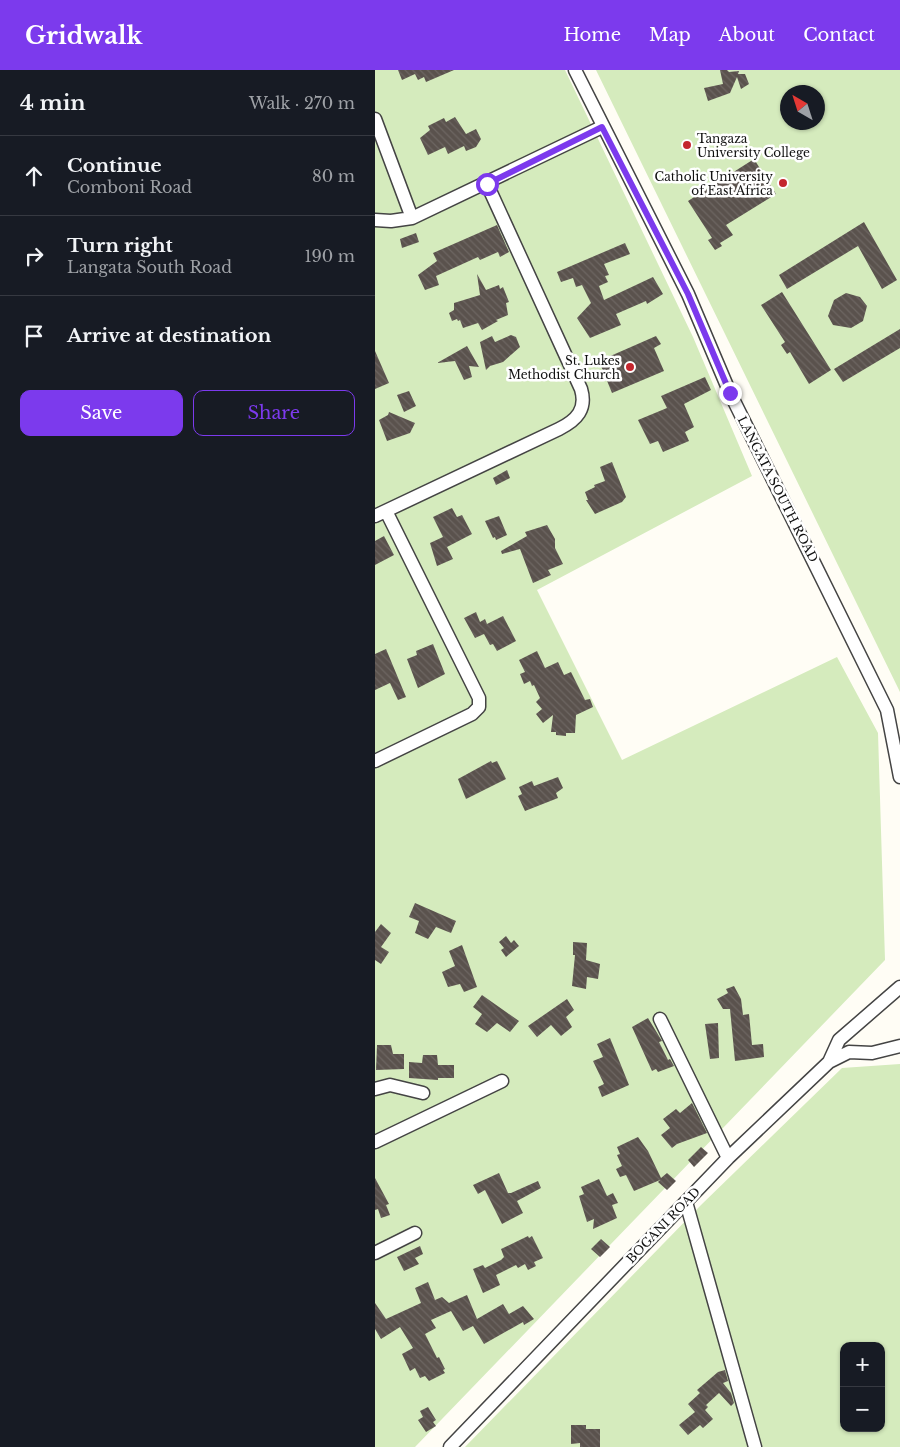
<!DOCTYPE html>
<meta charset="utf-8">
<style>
:root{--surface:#171b24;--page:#20242c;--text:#f1f3f6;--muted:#9ea1a6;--line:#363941;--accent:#7c3aed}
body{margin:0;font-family:"Libre Baskerville",serif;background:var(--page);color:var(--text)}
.controls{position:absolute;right:15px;bottom:15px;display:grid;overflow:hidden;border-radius:10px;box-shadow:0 1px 4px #0004}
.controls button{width:45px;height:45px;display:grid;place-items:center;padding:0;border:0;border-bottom:1px solid var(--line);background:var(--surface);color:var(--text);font:25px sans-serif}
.compass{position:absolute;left:405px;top:15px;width:45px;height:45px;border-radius:50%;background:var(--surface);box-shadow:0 1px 4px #0004;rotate:321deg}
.stop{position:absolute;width:15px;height:15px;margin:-11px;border:4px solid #7c3aed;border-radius:50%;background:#fff}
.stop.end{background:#7c3aed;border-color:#fff;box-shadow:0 1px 5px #0008}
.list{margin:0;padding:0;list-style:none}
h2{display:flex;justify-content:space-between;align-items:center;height:65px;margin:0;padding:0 20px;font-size:21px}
h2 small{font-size:16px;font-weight:400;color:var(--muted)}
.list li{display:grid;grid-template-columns:32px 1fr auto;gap:15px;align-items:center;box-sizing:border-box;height:80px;padding:0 20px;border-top:1px solid var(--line)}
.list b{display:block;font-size:19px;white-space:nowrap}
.list p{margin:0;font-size:16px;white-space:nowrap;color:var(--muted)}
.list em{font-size:16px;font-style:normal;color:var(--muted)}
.actions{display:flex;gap:10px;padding:15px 20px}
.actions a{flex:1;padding:11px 0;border:1px solid var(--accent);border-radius:10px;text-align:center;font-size:18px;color:var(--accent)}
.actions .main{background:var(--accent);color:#fff}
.icon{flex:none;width:28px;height:28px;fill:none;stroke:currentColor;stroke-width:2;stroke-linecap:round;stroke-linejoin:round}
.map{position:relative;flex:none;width:525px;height:1377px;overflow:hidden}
header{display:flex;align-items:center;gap:30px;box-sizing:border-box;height:70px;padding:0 25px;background:var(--accent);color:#fff}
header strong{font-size:24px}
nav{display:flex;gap:28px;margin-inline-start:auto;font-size:18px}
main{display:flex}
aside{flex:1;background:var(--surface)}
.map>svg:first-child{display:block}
.grass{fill:#d5ebbd;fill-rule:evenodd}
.building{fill:url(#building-back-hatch)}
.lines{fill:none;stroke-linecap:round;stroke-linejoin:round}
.minor-casing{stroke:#444;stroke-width:15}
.minor{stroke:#fff;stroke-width:12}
.route{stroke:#7c3aed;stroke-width:6}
.poi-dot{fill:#c4262e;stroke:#fff;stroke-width:2}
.labels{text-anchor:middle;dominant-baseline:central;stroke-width:5;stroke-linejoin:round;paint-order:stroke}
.poi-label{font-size:12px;fill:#111;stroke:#fff;text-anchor:end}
.street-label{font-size:12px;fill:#111;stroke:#fff}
</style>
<header>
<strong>Gridwalk</strong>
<nav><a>Home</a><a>Map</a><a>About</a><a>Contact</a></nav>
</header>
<main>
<aside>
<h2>4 min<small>Walk · 270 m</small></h2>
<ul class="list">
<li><svg class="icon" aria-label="ahead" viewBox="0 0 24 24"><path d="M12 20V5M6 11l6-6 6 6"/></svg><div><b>Continue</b><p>Comboni Road</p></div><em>80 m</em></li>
<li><svg class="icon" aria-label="right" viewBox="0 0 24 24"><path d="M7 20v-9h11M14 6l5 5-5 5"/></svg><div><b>Turn right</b><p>Langata South Road</p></div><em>190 m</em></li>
<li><svg class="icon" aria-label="arrive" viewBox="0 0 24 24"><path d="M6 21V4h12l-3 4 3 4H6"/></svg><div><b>Arrive at destination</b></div></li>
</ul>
<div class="actions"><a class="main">Save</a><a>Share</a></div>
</aside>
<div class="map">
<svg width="525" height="1377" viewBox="0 0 525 1377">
<defs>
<pattern id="building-back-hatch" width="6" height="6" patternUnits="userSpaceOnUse" patternTransform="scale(1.25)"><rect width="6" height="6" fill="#5a524d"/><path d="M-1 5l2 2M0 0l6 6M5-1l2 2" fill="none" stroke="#6d6662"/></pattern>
</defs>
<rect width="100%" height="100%" fill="#fffdf5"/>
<path class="grass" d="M0 0H190L318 267 377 406 162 520 247 690 462 587 503 663 510 890 40 1377H0Z
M221 0H525V622ZM412 22H442V52H412Z
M525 994V1377H90L326 1135 467 998ZM469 1276H506V1358H469Z"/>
<path class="building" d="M23 0H79L51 12 49 7 43 10 40 4 27 10Z
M345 0H352L354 2 364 1 363 4H370L374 14 366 19 362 7 355 23 333 31 329 18 348 14Z
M80 47 91 64 101 59 106 69 101 77 91 81 89 76 73 84 70 77 53 85 45 68 55 60 53 56 69 48 71 52Z
M379 89 401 124 351 155 358 165 345 173 347 176 340 180 333 170 337 168 313 131Z
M489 152 522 210 507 219 483 176 412 219 404 205Z
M122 155 134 182 125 187 123 182 105 190 103 187 61 206 64 215 50 220 43 205 62 191 58 183Z
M41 163 44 172 27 178 25 169Z
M250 173 255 184 229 194 234 205 230 206 233 212 224 216 229 230 278 207 288 224 272 234 271 231 241 244 246 255 215 268 202 248 216 233 207 215 201 217 198 208 186 212 182 202Z
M102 204 111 220 124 215 125 219 128 217 134 232 131 233 133 245 121 250 123 251 107 260 103 253 88 258 85 250 83 251 82 249 77 251 74 243 79 240V233L105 225Z
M407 222 456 300 434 314 415 282 412 284 406 275 410 272 386 235Z
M471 223 485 227 492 236 488 251 476 258 458 255 453 246 459 230Z
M525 259V278L468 312 459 299Z
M136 265 141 267 145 277 128 292 115 296 111 300 105 272 117 266 120 272Z
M281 266 286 274 279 278 289 301 237 323 224 291Z
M92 276 104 297 94 296 97 307 89 310 80 291 62 293Z
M0 281 14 313 0 319Z
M330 307 336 320 309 334 319 357 310 362 314 371 288 382 283 371 275 374 263 350 292 338 286 326Z
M34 321 41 336 29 342 22 325Z
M14 342 40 353 35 363 12 371 4 350 13 345Z
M237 392 251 427 247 432 220 444 211 430H213L210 422 220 417 219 415 230 411 225 397Z
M132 400 135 408 121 415 118 408Z
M77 438 82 447 87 445 97 464 72 477 78 489 62 496 55 473 68 467 58 447Z
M124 446 132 465 121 470 120 467 118 468 110 451Z
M172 455 180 469V478L188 494 173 500 176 505 158 513 145 479 127 484 126 481 152 466 150 462Z
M9 466 19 485 0 495V471Z
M101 542 105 552 110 549 112 554 128 546 141 571 122 581 118 574 115 575 109 564 100 568 89 548Z
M58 574 70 604 43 618 32 589 42 585 41 581Z
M11 579 31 627 23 630 15 613 0 620V584Z
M162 581 170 598 183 592 189 605 196 602 210 630 215 629 218 637 201 645 200 663H191V666L181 665V662H176L178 645 168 653 161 644 167 639 161 632 165 628 159 615 157 616 155 611 149 614 145 604 150 602 144 590Z
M116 691 117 693 122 691 131 709 91 729 83 709Z
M183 707 188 718 181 723 183 728 150 741 143 726 147 724 144 717 157 711 159 716Z
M40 833 81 851 76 863 61 857 53 869 40 863 44 851 34 847Z
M6 854 16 863 6 877 14 882 6 894 0 890V862Z
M131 866 136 873 139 870 144 876 131 887 126 880 129 878 124 872Z
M198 872 212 873 211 890 225 894 223 909 212 907 211 919 197 916 200 885H198Z
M87 875 102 917 89 922 85 914 73 917 67 902 80 896 74 881Z
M359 916 366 929 368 945 374 944 377 975 388 974 389 987 360 991 355 939H348L342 929 353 923 351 919Z
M107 925 144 951 135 962 122 953 112 962 100 954 107 944 98 937Z
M192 929 199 940 191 947 197 957 186 966 176 955 162 967 153 956Z
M273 948 287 971 284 972 293 990 295 989 299 996 283 1002 281 999 277 1001 257 957Z
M343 953 344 988 335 989 330 954Z
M235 968 254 1015 227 1027 223 1017 229 1014 218 991 228 987 222 974Z
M2 975H16L18 984H29V999L1 1000Z
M48 985H62L63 995H79V1008H63V1010L34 1008V992L47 993Z
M317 1033 332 1063 302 1074 297 1078 286 1065 295 1058 288 1049 301 1039 305 1043Z
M263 1067 273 1081 286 1108 292 1103 301 1111 292 1120 283 1112 285 1110 259 1121 251 1105 245 1107 241 1099 247 1096 242 1085 245 1084 242 1077Z
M326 1077 333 1083 319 1097 313 1090Z
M124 1103 133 1123H136L163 1111 166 1118 142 1131 148 1143 127 1154 110 1120 103 1124 98 1115Z
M0 1108 14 1134 11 1135 15 1145 6 1148 3 1139 0 1140Z
M224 1109 232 1126 238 1123 243 1133 237 1135 242 1148 218 1159 219 1149 212 1152 204 1126 209 1124 206 1117Z
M153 1166 154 1168 157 1166 168 1188 159 1192 161 1196 153 1200 150 1194 143 1198 141 1195 121 1205 125 1215 108 1223 98 1199 108 1195 110 1198 126 1190 129 1187 126 1179Z
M226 1169 235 1177 225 1187 216 1179Z
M45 1176 48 1184 40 1188 44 1194 29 1201 22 1187Z
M53 1212 60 1230 67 1227 74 1233 92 1225 102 1249 128 1234 134 1244 148 1236 159 1249 149 1255 148 1252 109 1274 98 1256 88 1261 76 1241 56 1250 61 1258 50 1264 62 1288 64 1287 70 1299 68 1300 70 1303 54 1311 50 1306 45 1308 40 1298 35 1301 27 1284 38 1278 25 1257 6 1269 0 1259V1233L11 1249 46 1233 40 1218Z
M350 1300 353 1311 348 1313 356 1323 359 1333 356 1336 344 1323 331 1335 333 1337 330 1340 338 1349 328 1358 325 1355 313 1365 304 1355 320 1342 313 1334 325 1323 322 1320 343 1302Z
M53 1337 61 1350 58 1352 61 1356 51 1362 43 1350 48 1347 45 1341Z
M196 1355H211V1359H225V1377H205V1373L196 1374Z"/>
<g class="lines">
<g class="minor-casing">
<path id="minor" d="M200 0 313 224 355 323 512 640 525 707
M0 49 37 148
M0 150 16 151 37 148 227 57
M0 446 184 359C202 350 212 339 206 319L112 114
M0 691 97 644 104 637V628L11 441
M285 949 353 1088
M454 992 464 970 525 917
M0 1019 15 1015 48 1023
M0 1072 127 1011
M311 1132 380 1377
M0 1183 40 1163
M75 1377 353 1088 454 992 474 982 497 983 525 976"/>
</g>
<use href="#minor" class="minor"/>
</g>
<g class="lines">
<path class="route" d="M112 114 227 57 313 224 355 323"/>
</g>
<g class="poi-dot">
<circle cx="312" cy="75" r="5"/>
<circle cx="408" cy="113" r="5"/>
<circle cx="255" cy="297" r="5"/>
</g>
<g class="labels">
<g class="poi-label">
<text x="322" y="68" text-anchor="start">Tangaza<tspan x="322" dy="14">University College</tspan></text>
<text x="398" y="106">Catholic University<tspan x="398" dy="14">of East Africa</tspan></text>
<text x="245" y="290">St. Lukes<tspan x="245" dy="14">Methodist Church</tspan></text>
</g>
<g class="street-label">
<text transform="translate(403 419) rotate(63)">LANGATA SOUTH ROAD</text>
<text transform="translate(288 1155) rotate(-46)">BOGANI ROAD</text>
</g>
</g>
</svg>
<div class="controls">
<button>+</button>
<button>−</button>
</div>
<svg class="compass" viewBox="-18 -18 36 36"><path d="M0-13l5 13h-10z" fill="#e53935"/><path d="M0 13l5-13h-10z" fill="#9ea1a6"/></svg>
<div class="stop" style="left:112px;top:114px"></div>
<div class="stop end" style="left:355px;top:323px"></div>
</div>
</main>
